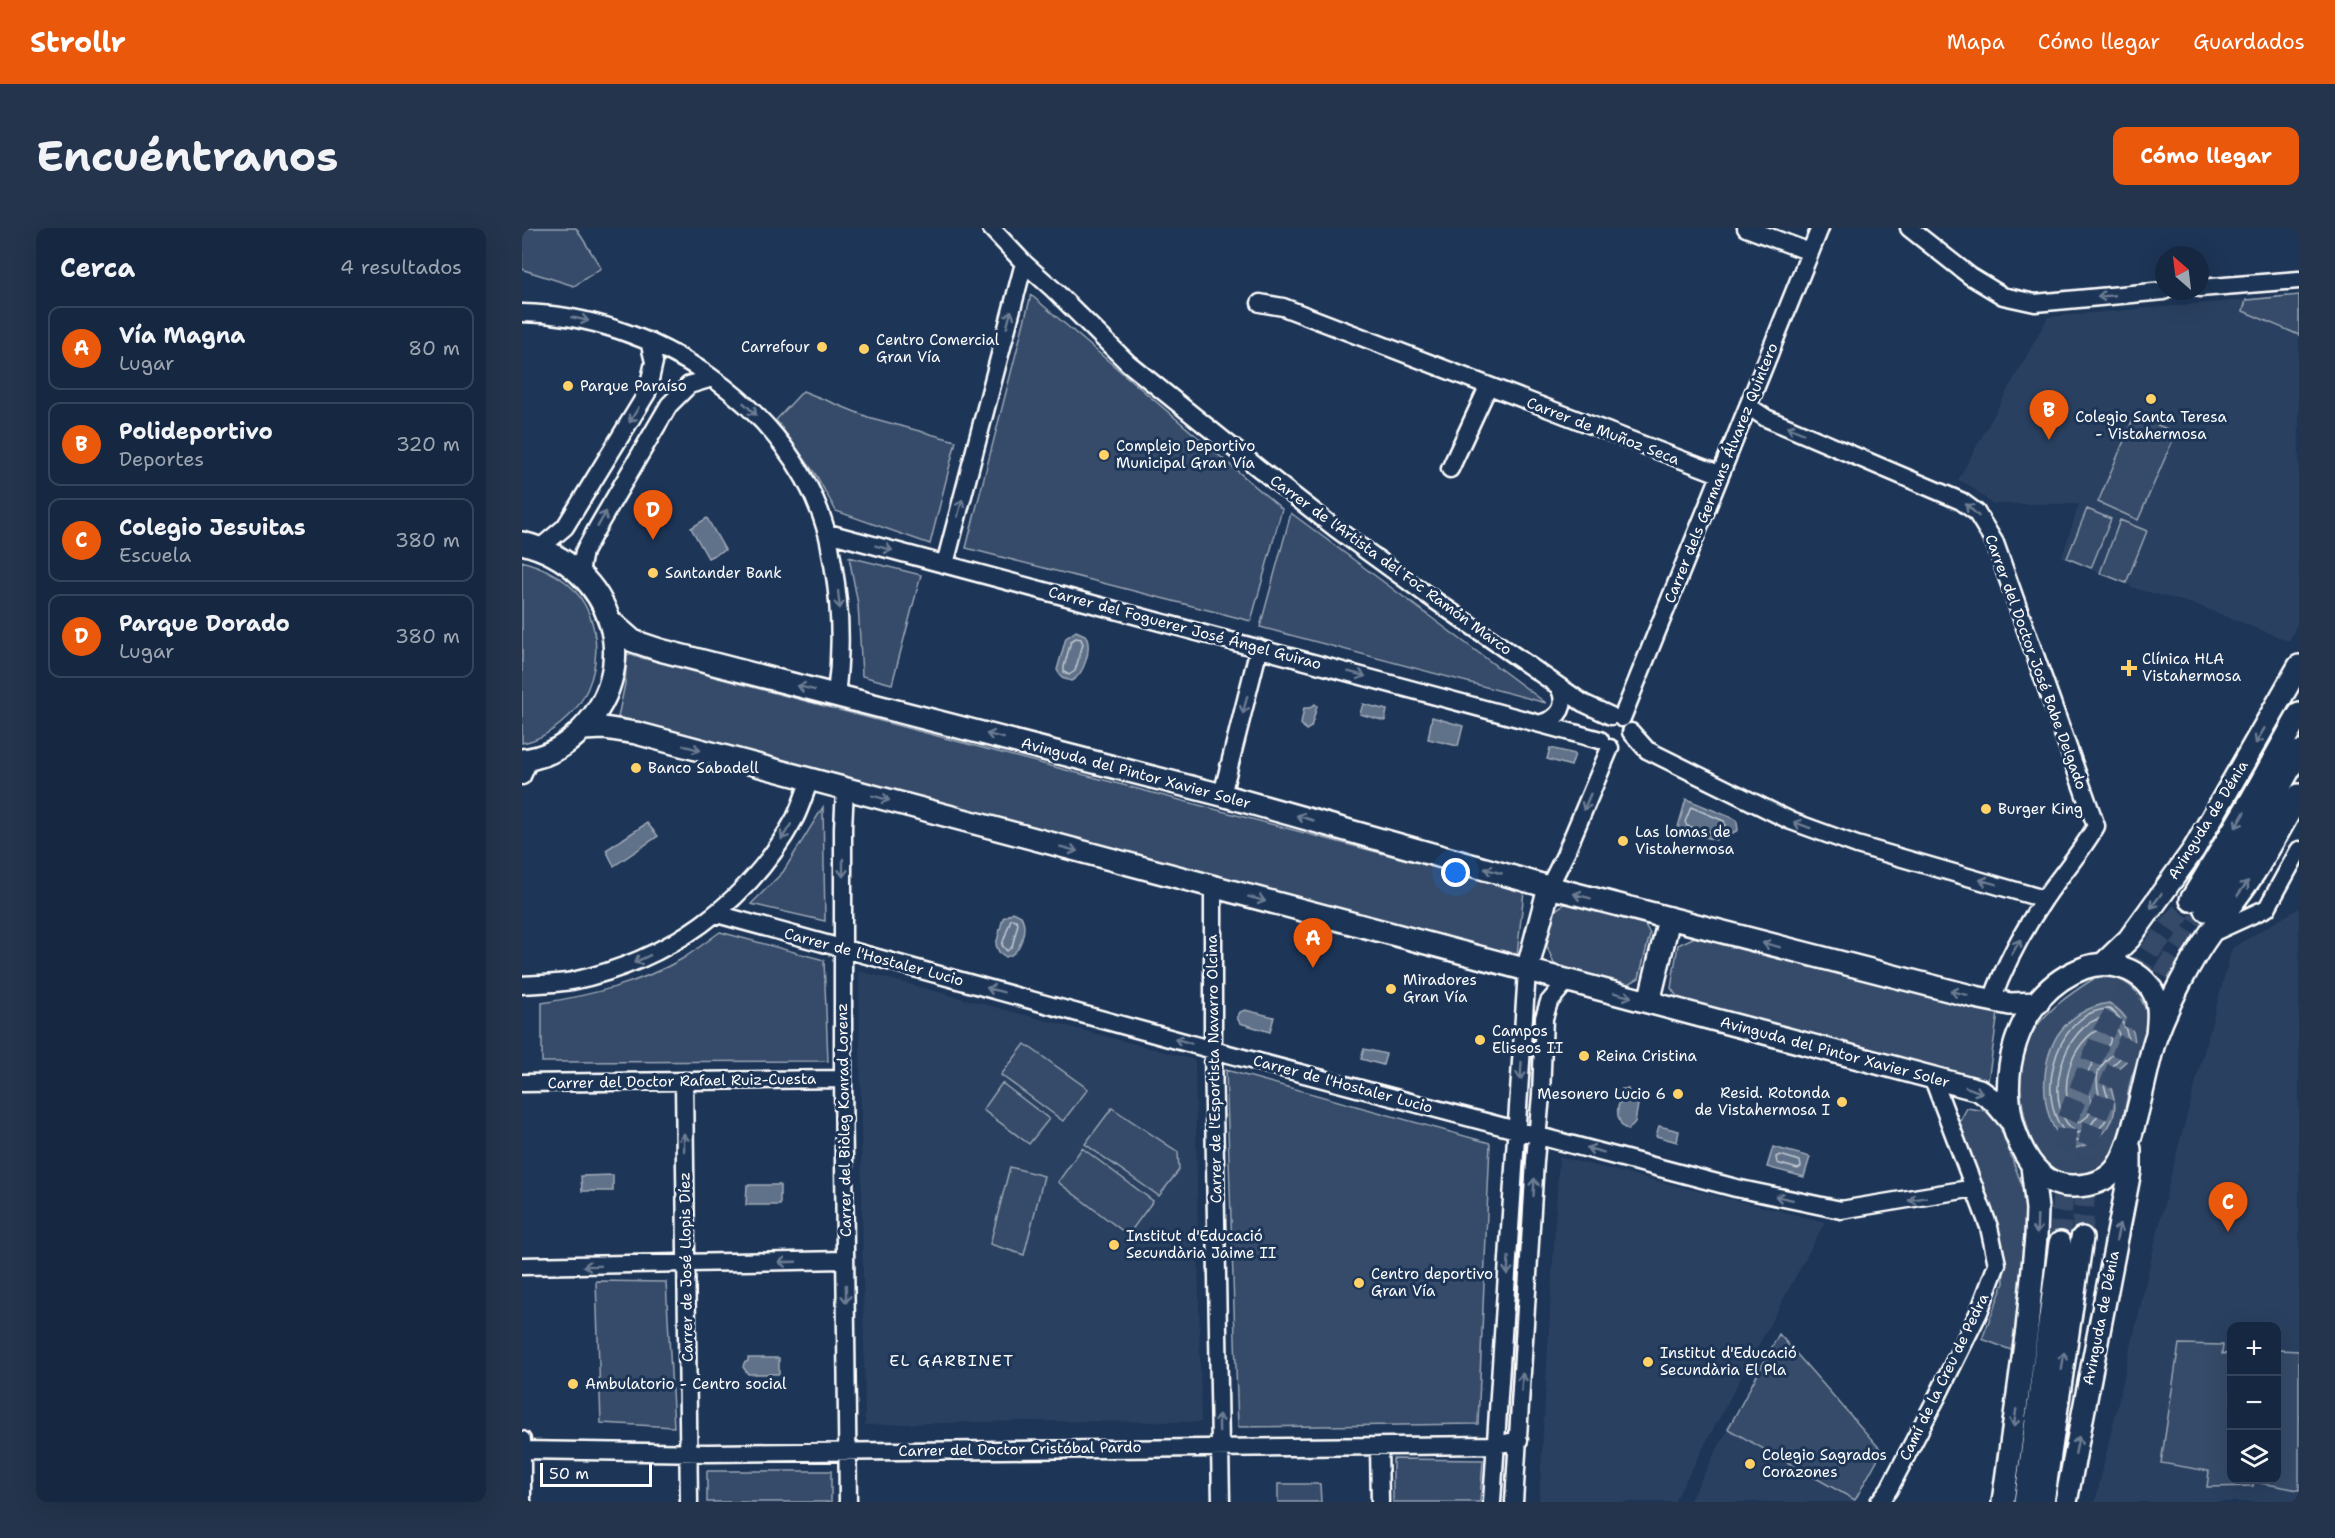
<!DOCTYPE html>
<html lang="es">
<meta charset="utf-8">
<style>
:root{--surface:#162841;--page:#23344c;--text:#f1f3f6;--muted:#9ea6b1;--line:#35445a;--accent:#ea580c}
body{margin:0;font-family:"Shantell Sans",sans-serif;background:var(--page);color:var(--text)}
.controls{position:absolute;right:18px;bottom:18px;display:grid;overflow:hidden;border-radius:12px;box-shadow:0 6px 24px #0002}
.controls button{width:54px;height:54px;display:grid;place-items:center;padding:0;border:0;border-bottom:2px solid var(--line);background:var(--surface);color:var(--text);font:30px sans-serif}
.compass{position:absolute;left:1633px;top:18px;width:54px;height:54px;border-radius:50%;background:var(--surface);box-shadow:0 6px 24px #0002;rotate:332deg}
.scale{position:absolute;left:18px;bottom:15px;width:112px;box-sizing:border-box;padding-left:6px;border:3px solid #fff;border-top:0;font-size:16px;line-height:21px;white-space:nowrap;color:#fff;-webkit-text-stroke:4px #1d3557;paint-order:stroke}
.you{position:absolute;left:934px;top:645px;width:21px;height:21px;margin:-15px;border:4px solid #fff;border-radius:50%;background:#1a73e8;box-shadow:0 0 0 9px #1a73e833}
.badge{display:grid;place-items:center;width:39px;height:39px;border-radius:50%;background:var(--accent);color:#fff;font-size:20px;font-weight:700}
.pin{position:absolute;translate:-50% -50px;filter:drop-shadow(0 2px 3px #0008)}
.pin::after{content:'';position:absolute;top:32px;width:21px;height:18px;background:inherit;clip-path:polygon(0 0,100% 0,50% 100%)}
.list{margin:0;padding:0;list-style:none}
h2{display:flex;justify-content:space-between;align-items:center;height:78px;margin:0;padding:0 24px;font-size:26px}
h2 small{font-size:20px;font-weight:400;color:var(--muted)}
.list li{display:grid;grid-template-columns:39px 1fr auto;gap:18px;align-items:center;box-sizing:border-box;height:84px;margin:0 12px 12px;padding:0 12px;border:2px solid var(--line);border-radius:12px}
.list b{display:block;font-size:22px;white-space:nowrap}
.list p{margin:0;font-size:20px;white-space:nowrap;color:var(--muted)}
.list em{font-size:20px;font-style:normal;color:var(--muted)}
.icon{flex:none;width:33px;height:33px;fill:none;stroke:currentColor;stroke-width:2;stroke-linecap:round;stroke-linejoin:round}
.map{position:relative;flex:none;width:1777px;height:1274px;overflow:hidden;border-radius:12px}
header{display:flex;align-items:center;gap:36px;box-sizing:border-box;height:84px;padding:0 30px;background:var(--accent);color:#fff}
header strong{font-size:28px}
nav{display:flex;gap:33px;margin-inline-start:auto;font-size:21px}
.intro{display:flex;align-items:center;justify-content:space-between;box-sizing:border-box;height:144px;padding:0 36px}
h1{margin:0;font-size:42px}
.button{padding:15px 27px;border-radius:12px;background:var(--accent);color:#fff;font-size:21px;font-weight:700}
main{display:flex;gap:36px;padding:0 36px}
aside{flex:1;background:var(--surface);border-radius:12px;box-shadow:0 6px 24px #0002}
.map>svg:first-child{display:block}
.built{fill:#2a4161;fill-rule:evenodd}
.green{fill:#364b69;stroke:#9aa5b4;stroke-width:1.5}
.water{fill:#617289;stroke:#a0aab8;stroke-width:1.5}
.lines{fill:none;stroke-linecap:round;stroke-linejoin:round}
.shore{stroke:#c0c7d0;stroke-width:1.5}
.major-tunnel{stroke:#344968;stroke-width:21;stroke-dasharray:21 10;stroke-linecap:butt}
.minor-casing{stroke:#fff;stroke-width:21}
.major-casing{stroke:#fff;stroke-width:26}
.minor{stroke:#1d3557;stroke-width:16}
.major{stroke:#1d3557;stroke-width:21}
.oneway{stroke:#6c7c92}
.poi-dot{fill:#ffd166;stroke:#1d3557;stroke-width:2}
.labels{text-anchor:middle;dominant-baseline:central;stroke-width:6;stroke-linejoin:round;paint-order:stroke}
.poi-label{font-size:15px;fill:#fff;stroke:#1d3557;text-anchor:start}
.street-label{font-size:15px;fill:#fff;stroke:#1d3557}
.neighbourhood-label{font-size:16px;letter-spacing:1.5px;fill:#fff;stroke:#1d3557}
</style>
<header>
<strong>Strollr</strong>
<nav><a>Mapa</a><a>Cómo llegar</a><a>Guardados</a></nav>
</header>
<div class="intro"><h1>Encuéntranos</h1><a class="button">Cómo llegar</a></div>
<main>
<aside>
<h2>Cerca<small>4 resultados</small></h2>
<ul class="list">
<li><span class="badge">A</span><div><b>Vía Magna</b><p>Lugar</p></div><em>80 m</em></li>
<li><span class="badge">B</span><div><b>Polideportivo</b><p>Deportes</p></div><em>320 m</em></li>
<li><span class="badge">C</span><div><b>Colegio Jesuitas</b><p>Escuela</p></div><em>380 m</em></li>
<li><span class="badge">D</span><div><b>Parque Dorado</b><p>Lugar</p></div><em>380 m</em></li>
</ul>
</aside>
<div class="map">
<svg width="1777" height="1274" viewBox="0 0 1777 1274">
<rect width="100%" height="100%" fill="#1d3557"/>
<filter id="ink" filterUnits="userSpaceOnUse"><feTurbulence type="fractalNoise" baseFrequency=".0167" numOctaves="2"/><feDisplacementMap in="SourceGraphic" scale="12" xChannelSelector="R" yChannelSelector="G"/><feConvolveMatrix kernelMatrix="1 2 1 2 8 2 1 2 1" color-interpolation-filters="sRGB"/></filter>
<g filter="url(#ink)">
<path class="built" d="M1777 67V392L1767 413 1675 377 1615 361 1540 329 1557 276H1470L1447 257 1436 252 1526 89Z
M1777 680V1274H1573L1649 946 1710 720ZM1710 1098H1754V1252H1710Z
M337 743 673 832 679 1194 498 1193 343 1197Z
M1037 929 1303 994 1152 1274H1017Z
M1206 1201 1333 1272 1331 1274H1167Z"/>
<path class="green" d="M0 0H54L79 40 52 58 2 42 0 40Z
M509 67 760 281 729 393 444 320Z
M1777 67V107L1721 83 1724 72Z
M281 163 346 189 434 213 408 316 314 283 294 247 254 192Z
M1613 187 1654 205 1616 292 1576 274Z
M1565 281 1589 291 1569 340 1545 330Z
M769 285 1024 475 738 399Z
M1598 292 1625 303 1604 355 1578 345Z
M327 329 399 347 370 456 340 448 336 376Z
M0 333C17 338 31 344 45 355 85 389 82 457 44 491 32 502 17 512 0 515Z
M105 426 1002 663 995 727 96 489 103 456Z
M301 579 303 693 229 676 261 644Z
M1044 675 1121 693 1128 706 1117 750 1105 757 1032 736 1025 718 1030 684Z
M198 704 302 732 306 833 20 834V775C69 767 116 756 160 731 173 723 185 713 198 704Z
M1173 709 1476 785 1466 853 1158 773 1149 760 1156 717Z
M1573 750C1579 750 1586 749 1592 750 1616 755 1630 785 1625 807 1621 824 1612 838 1608 855 1604 876 1596 927 1579 939 1570 945 1558 948 1548 946 1537 945 1525 939 1518 929 1502 906 1490 839 1504 814 1519 786 1547 766 1573 750Z
M503 816 566 861 541 893 479 847Z
M704 842 968 915 956 1196 716 1199Z
M480 855 527 891 507 916 461 882Z
M590 880 656 924 657 942 637 968 563 916Z
M1445 880 1464 883 1478 899 1501 960 1511 1001 1489 1122 1460 1111 1482 1055 1480 1014 1441 918 1437 895Z
M560 920 631 973 606 1007 536 954Z
M488 939 522 948 502 1027 468 1016Z
M74 1053 144 1054 152 1199 79 1195Z
M1257 1106 1360 1223 1333 1272 1206 1201Z
M1657 1116 1701 1117 1700 1126 1709 1125 1710 1252H1732L1731 1258 1685 1259 1687 1243 1639 1235Z
M1755 1122 1777 1123V1262L1738 1255 1739 1252H1754Z
M871 1231 961 1232 958 1274H871Z
M185 1243H309V1274H185Z
M756 1256H798L799 1274H756Z"/>
<path class="water" d="M185 290 203 322 186 330 169 300Z
M554 403 563 407C571 419 562 448 549 453L540 450 535 442 544 410Z
M793 476 795 478 789 499 784 502 779 496 782 480H788Z
M841 476 865 482 863 493 838 486Z
M910 489 941 498 936 518 906 511Z
M1028 520 1053 526 1049 538 1025 531Z
M1164 571 1213 591 1215 594 1216 602 1207 607 1200 605 1194 612 1158 602 1156 599Z
M125 595 136 608 92 638 84 622Z
M491 684 499 688C506 700 499 726 484 729L477 724 474 717 481 690Z
M1587 775C1604 785 1621 809 1608 829 1603 836 1592 841 1589 849 1586 855 1591 865 1592 871 1597 896 1576 915 1554 920 1549 917 1542 914 1539 910 1516 884 1518 827 1540 801 1552 787 1569 778 1587 775Z
M723 782 752 789 748 804 718 795 715 790 718 784Z
M842 821 864 826 861 837 839 831Z
M1100 861H1106L1108 867 1114 868 1117 871 1113 894 1106 902 1101 899C1095 890 1094 880 1099 872L1097 865Z
M1137 898 1157 903 1155 914 1134 908Z
M1251 919 1288 929 1282 949 1245 939Z
M91 947V963H60L59 948Z
M225 957H258V977H224Z
M226 1130H257V1146H226L221 1139 222 1135 226 1133Z"/>
<g class="lines">
<path class="shore" d="M554 410 559 411 561 416 553 443 547 447 542 444V439L549 413Z
M1169 579 1202 593 1203 597 1192 605 1165 598 1163 594Z
M489 691 494 692 496 696 490 719 485 723 480 717Z
M1587 781C1601 790 1612 810 1602 825 1598 833 1587 838 1583 846 1579 856 1587 868 1587 878 1588 895 1570 911 1554 913 1507 886 1530 782 1587 781Z
M1585 789C1591 793 1594 798 1596 804 1604 825 1581 828 1576 845 1572 858 1580 870 1579 883L1566 901 1556 905C1517 883 1539 793 1585 789Z
M1582 799C1601 817 1572 826 1567 842 1563 856 1569 867 1570 880L1566 888 1557 895C1531 868 1548 811 1582 799Z
M1258 927 1278 933 1279 939 1276 941 1255 935 1254 929Z"/>
<path class="major-tunnel" d="M1560 1010 1565 923 1571 898 1618 785 1645 739 1684 682
M1538 1015 1545 892 1581 805 1629 722 1669 672"/>
<g class="minor-casing">
<path id="minor" d="M469 0 502 35 531 61 606 135 735 239 813 300 905 367 1061 475 1089 488
M1224 0 1288 24
M1387 0 1448 48 1481 68 1513 75 1642 63
M1678 60 1777 52
M738 75 761 79 1197 246
M0 85C129 87 269 177 305 305 308 315 309 326 311 336 319 381 320 422 314 467
M1226 178 1244 190 1439 273 1454 284 1473 315 1574 598C1560 623 1540 645 1523 670 1502 701 1483 736 1470 772
M928 241 966 159
M306 305 1078 512
M18 320 43 299 125 165 132 134 127 113
M423 336 502 35
M58 344 62 324 75 300 147 177 167 157 190 150
M1100 490 1298 0
M1020 495C1038 490 1046 477 1037 459
M1109 504 1125 522 1269 593 1335 617 1522 671
M0 548 7 532
M323 561 321 600V851L326 1274
M700 567 737 420
M691 659V822L699 1274
M1027 659 1042 629 1088 520
M195 686 691 822 1214 960 1319 982 1453 960
M1688 706 1745 680 1777 622
M0 757C16 756 34 756 50 753 145 733 226 676 273 590 279 578 283 564 288 552
M162 853 167 1274
M0 855 321 851
M0 1038 323 1032
M0 1212V1274
M857 1218 858 1274
M0 1222 186 1225 974 1217 997 1212
M970 1274 1005 743
M992 1274 1013 933 1019 867 1022 790 1027 774 1044 754
M1357 1274 1367 1261 1414 1171 1457 1084 1475 1036 1467 999 1411 851"/>
</g>
<g class="major-casing">
<path id="major" d="M0 315C91 337 126 442 54 507 39 521 20 530 0 532
M87 392 111 413 138 422 700 567 1027 659 1453 769 1488 776 1516 775
M61 501 82 500 114 505 1457 862 1472 873 1488 892
M1669 672 1728 574 1777 486
M1684 682 1730 609 1777 524
M1581 736 1607 711 1672 621 1777 438
M1005 743 1027 659
M1127 774 1147 691
M1635 806C1636 797 1637 788 1636 779 1631 745 1591 729 1562 740 1493 765 1470 855 1498 916 1508 938 1525 959 1551 958 1567 958 1582 954 1592 943 1612 922 1623 840 1634 809 1646 776 1668 733 1689 704 1703 684 1718 666 1732 645 1748 620 1762 593 1777 567
M1481 1274 1505 1101 1514 1009 1515 981 1510 938
M1503 1274 1538 1015
M1521 1274 1560 1010
M1544 1274 1608 943V921"/>
</g>
<use href="#minor" class="minor"/>
<use href="#major" class="major"/>
</g>
<defs><path id="oneway-shaft" d="M-6 0H5M1.5-3L5.5 0L1.5 3" fill="none" stroke-width="1.6" stroke-linecap="round" stroke-linejoin="round" transform="scale(1.5)"/></defs>
<g class="oneway">
<use href="#oneway-shaft" transform="translate(1584 68) rotate(175)"/>
<use href="#oneway-shaft" transform="translate(58 91) rotate(12)"/>
<use href="#oneway-shaft" transform="translate(487 91) rotate(-75)"/>
<use href="#oneway-shaft" transform="translate(228 181) rotate(43)"/>
<use href="#oneway-shaft" transform="translate(112 187) rotate(121)"/>
<use href="#oneway-shaft" transform="translate(1273 202) rotate(-157)"/>
<use href="#oneway-shaft" transform="translate(438 280) rotate(-75)"/>
<use href="#oneway-shaft" transform="translate(1450 282) rotate(-137)"/>
<use href="#oneway-shaft" transform="translate(80 291) rotate(-60)"/>
<use href="#oneway-shaft" transform="translate(362 320) rotate(15)"/>
<use href="#oneway-shaft" transform="translate(317 372) rotate(84)"/>
<use href="#oneway-shaft" transform="translate(835 446) rotate(15)"/>
<use href="#oneway-shaft" transform="translate(284 460) rotate(-166)"/>
<use href="#oneway-shaft" transform="translate(723 477) rotate(104)"/>
<use href="#oneway-shaft" transform="translate(473 508) rotate(-166)"/>
<use href="#oneway-shaft" transform="translate(1738 508) rotate(120)"/>
<use href="#oneway-shaft" transform="translate(170 520) rotate(15)"/>
<use href="#oneway-shaft" transform="translate(359 570) rotate(15)"/>
<use href="#oneway-shaft" transform="translate(1065 574) rotate(113)"/>
<use href="#oneway-shaft" transform="translate(783 590) rotate(-164)"/>
<use href="#oneway-shaft" transform="translate(1718 592) rotate(120)"/>
<use href="#oneway-shaft" transform="translate(1280 597) rotate(-160)"/>
<use href="#oneway-shaft" transform="translate(264 604) rotate(122)"/>
<use href="#oneway-shaft" transform="translate(547 621) rotate(15)"/>
<use href="#oneway-shaft" transform="translate(321 640) rotate(90)"/>
<use href="#oneway-shaft" transform="translate(971 643) rotate(-164)"/>
<use href="#oneway-shaft" transform="translate(1466 654) rotate(-165)"/>
<use href="#oneway-shaft" transform="translate(1721 660) rotate(-54)"/>
<use href="#oneway-shaft" transform="translate(1060 668) rotate(-165)"/>
<use href="#oneway-shaft" transform="translate(735 671) rotate(15)"/>
<use href="#oneway-shaft" transform="translate(1634 673) rotate(126)"/>
<use href="#oneway-shaft" transform="translate(1249 717) rotate(-166)"/>
<use href="#oneway-shaft" transform="translate(1494 719) rotate(-60)"/>
<use href="#oneway-shaft" transform="translate(120 731) rotate(155)"/>
<use href="#oneway-shaft" transform="translate(473 762) rotate(-165)"/>
<use href="#oneway-shaft" transform="translate(1437 765) rotate(-166)"/>
<use href="#oneway-shaft" transform="translate(1101 767) rotate(14)"/>
<use href="#oneway-shaft" transform="translate(661 813) rotate(-164)"/>
<use href="#oneway-shaft" transform="translate(999 843) rotate(93)"/>
<use href="#oneway-shaft" transform="translate(1452 862) rotate(20)"/>
<use href="#oneway-shaft" transform="translate(162 914) rotate(-91)"/>
<use href="#oneway-shaft" transform="translate(1073 922) rotate(-165)"/>
<use href="#oneway-shaft" transform="translate(1012 959) rotate(-87)"/>
<use href="#oneway-shaft" transform="translate(1262 970) rotate(-168)"/>
<use href="#oneway-shaft" transform="translate(1395 971) rotate(170)"/>
<use href="#oneway-shaft" transform="translate(1515 997) rotate(92)"/>
<use href="#oneway-shaft" transform="translate(1596 1004) rotate(-79)"/>
<use href="#oneway-shaft" transform="translate(265 1034) rotate(178)"/>
<use href="#oneway-shaft" transform="translate(70 1038) rotate(179)"/>
<use href="#oneway-shaft" transform="translate(986 1038) rotate(94)"/>
<use href="#oneway-shaft" transform="translate(324 1066) rotate(89)"/>
<use href="#oneway-shaft" transform="translate(1541 1133) rotate(-82)"/>
<use href="#oneway-shaft" transform="translate(1000 1154) rotate(-87)"/>
<use href="#oneway-shaft" transform="translate(1493 1190) rotate(98)"/>
<use href="#oneway-shaft" transform="translate(697 1195) rotate(-91)"/>
<use href="#oneway-shaft" transform="translate(1555 1217) rotate(-79)"/>
</g>
</g>
<g class="poi-dot">
<circle cx="300" cy="119" r="6"/>
<circle cx="342" cy="121" r="6"/>
<circle cx="46" cy="158" r="6"/>
<circle cx="1629" cy="171" r="6"/>
<circle cx="582" cy="227" r="6"/>
<circle cx="131" cy="345" r="6"/>
<path d="M1604 431h6v6h6v6h-6v6h-6v-6h-6v-6h6z"/>
<circle cx="114" cy="540" r="6"/>
<circle cx="1464" cy="581" r="6"/>
<circle cx="1101" cy="613" r="6"/>
<circle cx="869" cy="761" r="6"/>
<circle cx="958" cy="812" r="6"/>
<circle cx="1062" cy="828" r="6"/>
<circle cx="1156" cy="866" r="6"/>
<circle cx="1320" cy="874" r="6"/>
<circle cx="592" cy="1017" r="6"/>
<circle cx="837" cy="1055" r="6"/>
<circle cx="1126" cy="1134" r="6"/>
<circle cx="51" cy="1156" r="6"/>
<circle cx="1228" cy="1236" r="6"/>
</g>
<g class="labels">
<g class="poi-label">
<text x="354" y="112">Centro Comercial<tspan x="354" dy="17">Gran Vía</tspan></text>
<text x="288" y="119" text-anchor="end">Carrefour</text>
<text x="58" y="158">Parque Paraíso</text>
<text x="1629" y="189" text-anchor="middle">Colegio Santa Teresa<tspan x="1629" dy="17">- Vistahermosa</tspan></text>
<text x="594" y="218">Complejo Deportivo<tspan x="594" dy="17">Municipal Gran Vía</tspan></text>
<text x="143" y="345">Santander Bank</text>
<text x="1620" y="431">Clínica HLA<tspan x="1620" dy="17">Vistahermosa</tspan></text>
<text x="126" y="540">Banco Sabadell</text>
<text x="1476" y="581">Burger King</text>
<text x="1113" y="604">Las lomas de<tspan x="1113" dy="17">Vistahermosa</tspan></text>
<text x="881" y="752">Miradores<tspan x="881" dy="17">Gran Vía</tspan></text>
<text x="970" y="803">Campos<tspan x="970" dy="17">Eliseos II</tspan></text>
<text x="1074" y="828">Reina Cristina</text>
<text x="1308" y="865" text-anchor="end">Resid. Rotonda<tspan x="1308" dy="17">de Vistahermosa I</tspan></text>
<text x="1144" y="866" text-anchor="end">Mesonero Lucio 6</text>
<text x="604" y="1008">Institut d'Educació<tspan x="604" dy="17">Secundària Jaime II</tspan></text>
<text x="849" y="1046">Centro deportivo<tspan x="849" dy="17">Gran Vía</tspan></text>
<text x="1138" y="1125">Institut d'Educació<tspan x="1138" dy="17">Secundària El Pla</tspan></text>
<text x="63" y="1156">Ambulatorio - Centro social</text>
<text x="1240" y="1227">Colegio Sagrados<tspan x="1240" dy="17">Corazones</tspan></text>
</g>
<g class="street-label">
<text transform="translate(1081 203) rotate(21)">Carrer de Muñoz Seca</text>
<text transform="translate(1199 245) rotate(-68)">Carrer dels Germans Álvarez Quintero</text>
<text transform="translate(869 337) rotate(36)">Carrer de l'Artista del Foc Ramón Marco</text>
<text transform="translate(663 400) rotate(15)">Carrer del Foguerer José Ángel Guirao</text>
<text transform="translate(1514 434) rotate(70)">Carrer del Doctor José Babe Delgado</text>
<text transform="translate(614 545) rotate(15)">Avinguda del Pintor Xavier Soler</text>
<text transform="translate(1686 592) rotate(-58)">Avinguda de Dénia</text>
<text transform="translate(352 729) rotate(15)">Carrer de l'Hostaler Lucio</text>
<text transform="translate(1313 824) rotate(15)">Avinguda del Pintor Xavier Soler</text>
<text transform="translate(692 841) rotate(-91)">Carrer de l'Esportista Navarro Olcina</text>
<text transform="translate(160 853) rotate(-1)">Carrer del Doctor Rafael Ruiz-Cuesta</text>
<text transform="translate(821 856) rotate(15)">Carrer de l'Hostaler Lucio</text>
<text transform="translate(322 892) rotate(-91)">Carrer del Biòleg Konrad Lorenz</text>
<text transform="translate(164 1039) rotate(-91)">Carrer de José Llopis Díez</text>
<text transform="translate(1579 1090) rotate(-79)">Avinguda de Dénia</text>
<text transform="translate(1422 1149) rotate(-64)">Camí de la Creu de Pedra</text>
<text transform="translate(498 1221) rotate(-1)">Carrer del Doctor Cristóbal Pardo</text>
</g>
<g class="neighbourhood-label">
<text x="430" y="1132">EL GARBINET</text>
</g>
</g>
</svg>
<div class="controls">
<button>+</button>
<button>−</button>
<button><svg class="icon" aria-label="layers" viewBox="0 0 24 24"><path d="M12 4l9 5-9 5-9-5zM3 14l9 5 9-5"/></svg></button>
</div>
<svg class="compass" viewBox="-18 -18 36 36"><path d="M0-13l5 13h-10z" fill="#e53935"/><path d="M0 13l5-13h-10z" fill="#9ea6b1"/></svg>
<div class="scale">50 m</div>
<div class="you"></div>
<div class="pin badge" style="left:791px;top:740px">A</div>
<div class="pin badge" style="left:1527px;top:212px">B</div>
<div class="pin badge" style="left:1706px;top:1004px">C</div>
<div class="pin badge" style="left:131px;top:312px">D</div>
</div>
</main>
